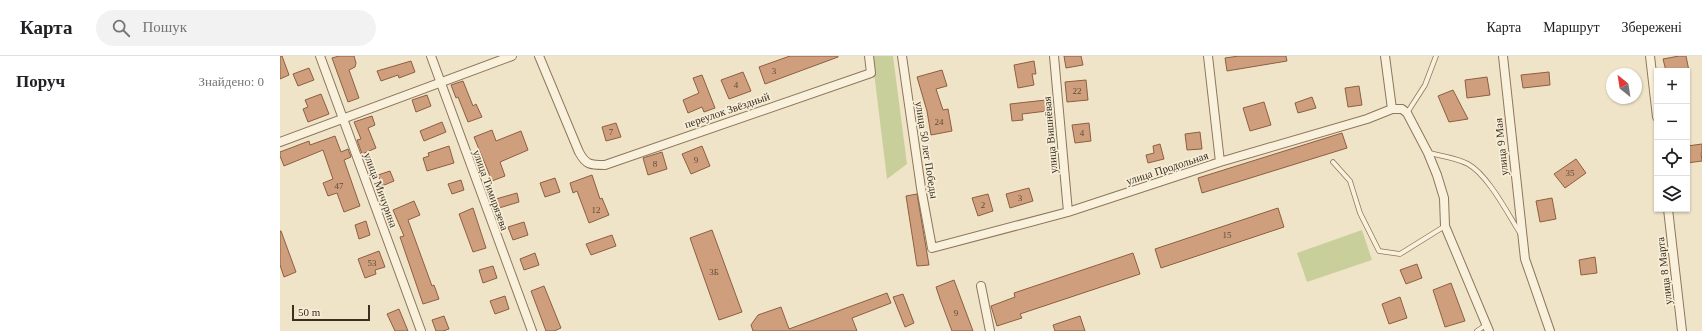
<!DOCTYPE html>
<html lang="uk">
<meta charset="utf-8">
<style>
:root{--surface:#fff;--page:#f2f2f2;--text:#202124;--muted:#757577;--line:#e0e0e0}
body{margin:0;font-family:"Times New Roman",serif;background:var(--page);color:var(--text)}
.controls{position:absolute;right:12px;top:12px;display:grid;overflow:hidden;border-radius:0px;box-shadow:0 1px 3px #0004}
.controls button{width:36px;height:36px;display:grid;place-items:center;padding:0;border:0;border-bottom:1px solid var(--line);background:var(--surface);color:var(--text);font:20px sans-serif}
.compass{position:absolute;left:1326px;top:12px;width:36px;height:36px;border-radius:50%;background:var(--surface);box-shadow:0 1px 3px #0004;rotate:330deg}
.scale{position:absolute;left:12px;bottom:10px;width:78px;box-sizing:border-box;padding-left:4px;border:2px solid #3d2e20;border-top:0;font-size:11px;line-height:14px;white-space:nowrap;color:#3d2e20;-webkit-text-stroke:3px #f7eed8;paint-order:stroke}
.list{margin:0;padding:0;list-style:none}
h2{display:flex;justify-content:space-between;align-items:center;height:52px;margin:0;padding:0 16px;font-size:17px}
h2 small{font-size:13px;font-weight:400;color:var(--muted)}
.icon{flex:none;width:22px;height:22px;fill:none;stroke:currentColor;stroke-width:2;stroke-linecap:round;stroke-linejoin:round}
.map{position:relative;flex:none;width:1422px;height:275px;overflow:hidden}
header{display:flex;align-items:center;gap:24px;box-sizing:border-box;height:56px;padding:0 20px;background:var(--surface);border-bottom:1px solid var(--line)}
header strong{font-size:19px}
nav{display:flex;gap:22px;margin-inline-start:auto;font-size:14px}
.search{width:280px;height:36px;background:var(--page);display:flex;align-items:center;gap:10px;box-sizing:border-box;padding:0 14px;border-radius:22px;color:var(--muted);font-size:15px}
main{display:flex}
aside{flex:1;background:var(--surface)}
.map>svg:first-child{display:block}
.green{fill:#c9cf9b}
.building{fill:#cf9f7d;stroke:#8d5f41}
.lines{fill:none;stroke-linecap:round;stroke-linejoin:round}
.service-casing{stroke:#8d765c;stroke-width:5.5}
.minor-casing{stroke:#8d765c;stroke-width:10}
.service{stroke:#faf1dc;stroke-width:4}
.minor{stroke:#faf1dc;stroke-width:8}
.labels{text-anchor:middle;dominant-baseline:central;stroke-width:3.5;stroke-linejoin:round;paint-order:stroke}
.number-label{font-size:9px;fill:#624a37}
.street-label{font-size:11px;fill:#3d2e20;stroke:#f7eed8}
</style>
<header>
<strong>Карта</strong>
<div class="search"><svg class="icon" aria-label="search" viewBox="0 0 24 24"><circle cx="10" cy="10" r="6"/><path d="M15 15l6 6"/></svg>Пошук</div>
<nav><a>Карта</a><a>Маршрут</a><a>Збережені</a></nav>
</header>
<main>
<aside>
<h2>Поруч<small>Знайдено: 0</small></h2>
<ul class="list">
</ul>
</aside>
<div class="map">
<svg width="1422" height="275" viewBox="0 0 1422 275">
<rect width="100%" height="100%" fill="#f0e4c8"/>
<path class="green" d="M592 0H613L627 108 607 123Z
M1082 174 1092 204 1027 226 1017 197Z"/>
<path class="building" d="M0 0H2L9 19 0 23Z
M59 0H74L76 7 75 11 69 14 79 42 68 46 52 2Z
M510 0H558V1L485 28 479 11Z
M784 0H801L803 9 786 12Z
M959 0H1006L1007 5 947 15 945 2Z
M1399 0H1406L1409 15H1386L1383 3Z
M131 5 135 16 119 22 118 19 101 25 97 15Z
M754 5 756 18H752L754 29 738 32 734 9Z
M29 12 34 24 18 30 13 18Z
M662 14 667 30 656 33 663 54 668 53 672 75 651 79 647 55 637 21Z
M463 16 471 35 449 43 441 24Z
M1269 16 1270 29 1243 32 1241 19Z
M422 19 435 52 424 56 422 51 408 57 403 44 419 37 413 22Z
M1207 21 1210 39 1187 42 1185 24Z
M806 24 808 44 787 46 785 26Z
M183 25 193 50 196 48 202 61 188 66 178 41 176 42 171 29Z
M1079 30 1082 49 1068 51 1065 32Z
M1173 34 1188 63 1169 66 1158 40Z
M41 38 49 58 28 66 23 53 28 51 25 44Z
M147 39 151 50 136 56 132 44Z
M1032 41 1036 52 1018 57 1015 47Z
M766 44 767 55 742 58 743 64 732 65 730 48Z
M984 46 991 69 970 75 963 52Z
M92 60 95 69 88 72 96 92 82 98 77 84 81 83 74 66Z
M162 66 166 76 144 85 140 75Z
M336 67 341 81 326 85 322 71Z
M809 67 811 85 795 87 792 69Z
M212 74 216 85 241 75 248 94 220 106 225 120 212 125 194 81Z
M920 76 922 93 907 94 905 78Z
M1062 77 1067 92 922 137 918 122Z
M55 80 61 96 68 93 71 101 64 104 80 150 64 156 57 137 48 140 43 127 53 123 43 94 4 110 0 100V96L29 85 30 89Z
M880 88 884 103 868 107 866 99 874 97 873 90Z
M1422 88V97H1421L1422 105 1407 107V90Z
M169 90 174 107 147 115 143 102 149 100 148 97Z
M422 90 430 110 411 118 402 98Z
M382 96 387 113 368 119 363 102Z
M1296 103 1306 117 1285 132 1274 118Z
M110 115 114 125 102 130 98 119Z
M312 119 320 143 322 142 329 159 309 167 297 135 293 137 290 127Z
M275 122 280 136 265 141 260 127Z
M181 124 184 134 172 138 168 128Z
M749 132 753 145 730 152 726 138Z
M237 137 239 146 219 152 216 143Z
M637 138 649 209 637 210 626 140Z
M708 138 713 155 698 160 692 142Z
M1272 142 1276 163 1260 166 1256 145Z
M134 145 140 159 128 164 152 230 154 229 159 243 143 248 120 181 124 180 113 154Z
M193 152 206 192 193 196 179 158Z
M998 152 1004 171 881 212 875 193Z
M86 165 90 179 79 183 75 169Z
M244 166 248 179 233 184 228 171Z
M432 174 462 256 439 264 410 182Z
M0 175H1L16 216 4 221 0 209Z
M332 179 336 190 311 199 306 188Z
M99 195 105 211 95 214 96 218 85 222 78 203Z
M255 197 259 209 244 214 240 203Z
M853 197 860 218 740 258 742 262 717 270 711 250 735 241 734 237Z
M1315 201 1317 217 1301 219 1299 204Z
M1137 208 1142 222 1126 228 1120 214Z
M213 210 217 222 203 227 199 214Z
M674 224 693 275H672L660 243 656 231Z
M1171 227 1185 265 1165 271 1153 234Z
M264 230 281 272 274 275H266L251 235Z
M607 237 611 247 572 262 577 275H473L471 269 478 259 501 251 509 273Z
M623 238 634 267 625 271 613 241Z
M225 240 229 253 215 258 210 245Z
M1120 241 1127 262 1109 268 1102 248Z
M119 253 128 275H115L107 258Z
M164 260 169 273 163 275H156L152 264Z
M800 260 805 275H775L773 269Z"/>
<g class="lines">
<g class="service-casing">
<path id="service" d="M1127 57 1145 29 1156 0
M1149 97C1162 100 1177 102 1188 108 1208 119 1228 158 1240 177
M1053 106 1070 125 1080 157 1099 195 1120 198 1165 170
M1197 275 1206 269"/>
</g>
<g class="minor-casing">
<path id="minor" d="M40 0 141 275
M151 0 252 275
M259 0 299 96C306 109 310 109 325 109L591 17 589 0
M622 0 641 132 652 192 788 156 940 106 1087 63 1112 53H1122L1127 57 1148 97 1157 119 1164 142 1165 170 1209 275
M774 0 788 156
M928 0 940 106
M1105 0 1112 53
M1223 0 1245 203 1270 275
M1370 0 1377 61
M0 86 232 0
M1388 153 1402 275
M701 230 710 275"/>
</g>
<use href="#service" class="service"/>
<use href="#minor" class="minor"/>
</g>
<g class="labels">
<g class="number-label">
<text x="494" y="15">3</text>
<text x="456" y="29">4</text>
<text x="797" y="35">22</text>
<text x="659" y="66">24</text>
<text x="331" y="76">7</text>
<text x="802" y="77">4</text>
<text x="416" y="104">9</text>
<text x="375" y="108">8</text>
<text x="1290" y="117">35</text>
<text x="59" y="130">47</text>
<text x="740" y="142">3</text>
<text x="703" y="149">2</text>
<text x="316" y="154">12</text>
<text x="947" y="179">15</text>
<text x="92" y="207">53</text>
<text x="434" y="216">3Б</text>
<text x="676" y="257">9</text>
</g>
<g class="street-label">
<text transform="translate(447 54) rotate(-19)">переулок Звёздный</text>
<text transform="translate(770 79) rotate(-95)">улица Вишнёвая</text>
<text transform="translate(1221 91) rotate(-96)">улица 9 Мая</text>
<text transform="translate(647 94) rotate(81)">улица 50 лет Победы</text>
<text transform="translate(887 112) rotate(-18)">улица Продольная</text>
<text transform="translate(101 134) rotate(70)">улица Мичурина</text>
<text transform="translate(211 134) rotate(70)">улица Тимирязева</text>
<text transform="translate(1384 215) rotate(-97)">улица 8 Марта</text>
</g>
</g>
</svg>
<div class="controls">
<button>+</button>
<button>−</button>
<button><svg class="icon" aria-label="locate" viewBox="0 0 24 24"><circle cx="12" cy="12" r="6"/><path d="M12 2v4M12 18v4M2 12h4M18 12h4"/></svg></button>
<button><svg class="icon" aria-label="layers" viewBox="0 0 24 24"><path d="M12 4l9 5-9 5-9-5zM3 14l9 5 9-5"/></svg></button>
</div>
<svg class="compass" viewBox="-18 -18 36 36"><path d="M0-13l5 13h-10z" fill="#e53935"/><path d="M0 13l5-13h-10z" fill="#757577"/></svg>
<div class="scale">50 m</div>
</div>
</main>
